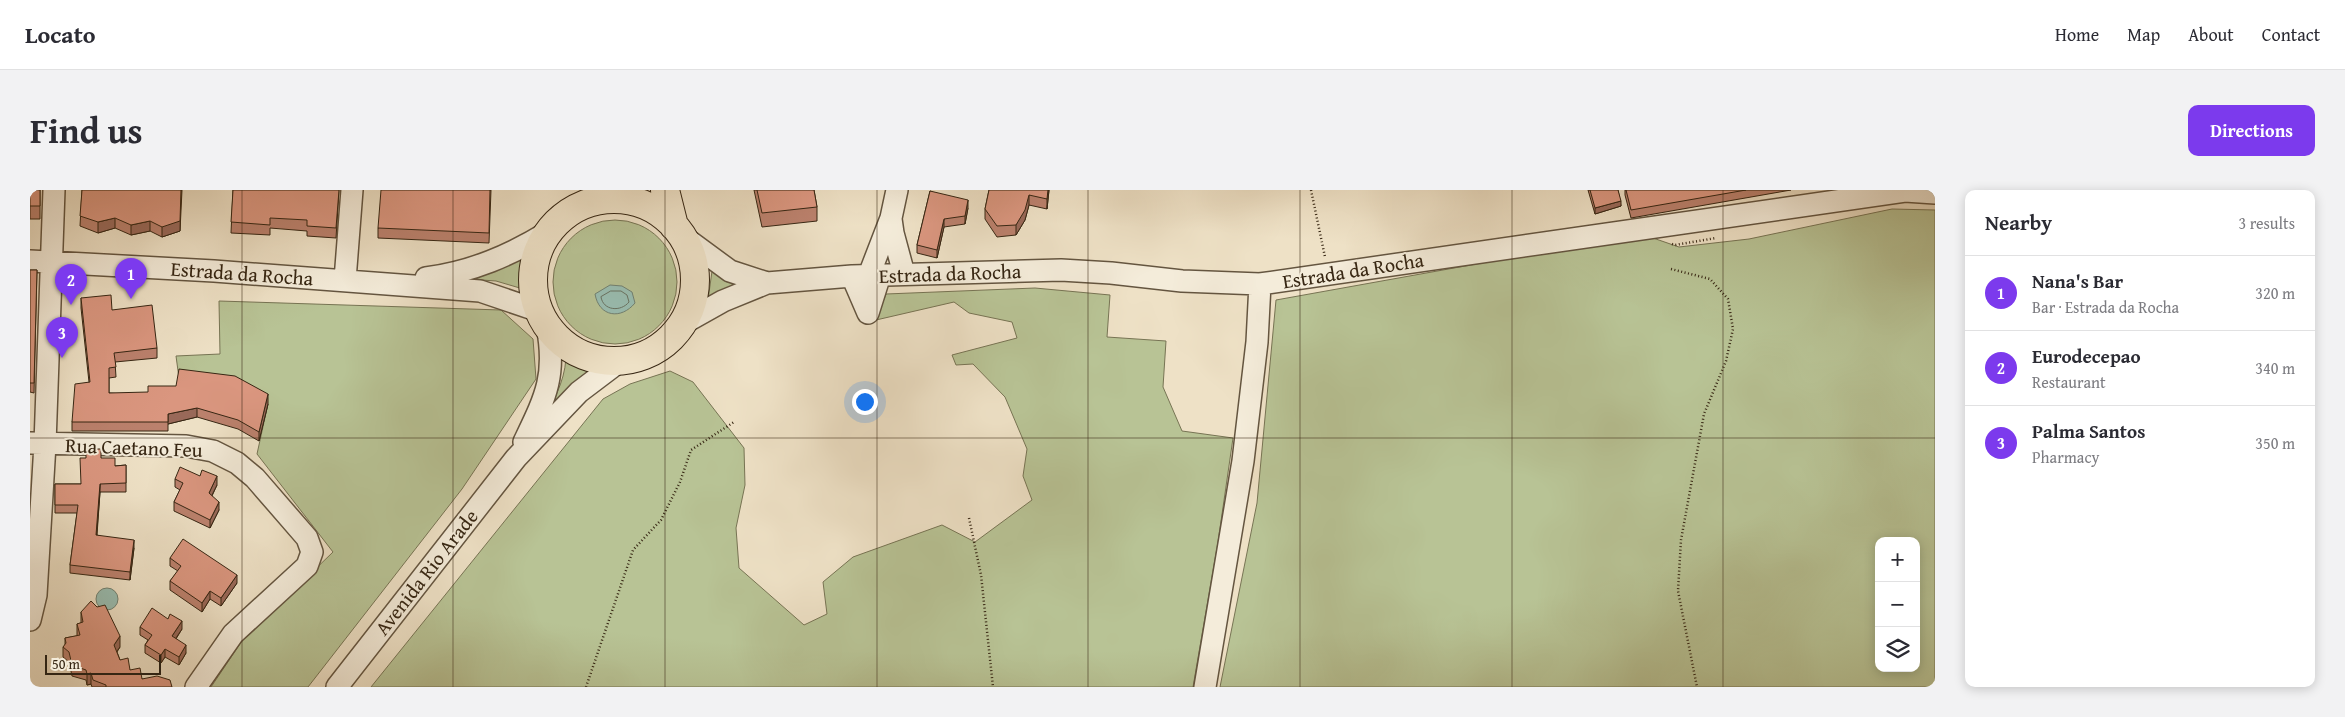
<!DOCTYPE html>
<meta charset="utf-8">
<style>
:root{--surface:#fff;--page:#f2f2f3;--text:#2b2b33;--muted:#7c7c81;--line:#e1e1e2;--accent:#7c3aed}
body{margin:0;font-family:"Gentium Book Plus",serif;background:var(--page);color:var(--text)}
.controls{position:absolute;right:15px;bottom:15px;display:grid;overflow:hidden;border-radius:10px;box-shadow:0 2px 12px #0003}
.controls button{width:45px;height:45px;display:grid;place-items:center;padding:0;border:0;border-bottom:1px solid var(--line);background:var(--surface);color:var(--text);font:25px sans-serif}
.scale{position:absolute;left:15px;bottom:12px;width:116px;box-sizing:border-box;padding-left:5px;border:2px solid #362613;border-top:0;font-size:14px;line-height:18px;white-space:nowrap;color:#362613;-webkit-text-stroke:4px #f4ecda;paint-order:stroke}
.you{position:absolute;left:834px;top:211px;width:18px;height:18px;margin:-12px;border:4px solid #fff;border-radius:50%;background:#1a73e8;box-shadow:0 0 0 8px #1a73e833}
.badge{display:grid;place-items:center;width:32px;height:32px;border-radius:50%;background:var(--accent);color:#fff;font-size:16px;font-weight:700}
.pin{position:absolute;translate:-50% -41px;filter:drop-shadow(0 1px 2px #0008)}
.pin::after{content:'';position:absolute;top:26px;width:18px;height:15px;background:inherit;clip-path:polygon(0 0,100% 0,50% 100%)}
.list{margin:0;padding:0;list-style:none}
h2{display:flex;justify-content:space-between;align-items:center;height:65px;margin:0;padding:0 20px;font-size:21px}
h2 small{font-size:16px;font-weight:400;color:var(--muted)}
.list li{display:grid;grid-template-columns:32px 1fr auto;gap:15px;align-items:center;box-sizing:border-box;height:75px;padding:0 20px;border-top:1px solid var(--line)}
.list b{display:block;font-size:19px;white-space:nowrap}
.list p{margin:0;font-size:16px;white-space:nowrap;color:var(--muted)}
.list em{font-size:16px;font-style:normal;color:var(--muted)}
.icon{flex:none;width:28px;height:28px;fill:none;stroke:currentColor;stroke-width:2;stroke-linecap:round;stroke-linejoin:round}
.map{position:relative;flex:none;width:1905px;height:497px;overflow:hidden;border-radius:10px}
header{display:flex;align-items:center;gap:30px;box-sizing:border-box;height:70px;padding:0 25px;background:var(--surface);border-bottom:1px solid var(--line)}
header strong{font-size:24px}
nav{display:flex;gap:28px;margin-inline-start:auto;font-size:18px}
.intro{display:flex;align-items:center;justify-content:space-between;box-sizing:border-box;height:120px;padding:0 30px}
h1{margin:0;font-size:35px}
.button{padding:12px 22px;border-radius:10px;background:var(--accent);color:#fff;font-size:18px;font-weight:700}
main{display:flex;gap:30px;padding:0 30px}
aside{flex:1;background:var(--surface);border-radius:10px;box-shadow:0 2px 12px #0003}
.map>svg:first-child{display:block}
.green{fill:#b8c395;stroke:#777454;fill-rule:evenodd}
.water{fill:#99beb2;stroke:#718172}
.lines{fill:none;stroke-linecap:round;stroke-linejoin:round}
.shore{stroke:#687262;stroke-width:1}
.minor-casing{stroke:#645540;stroke-width:24}
.major-casing{stroke:#362613;stroke-width:30}
.path{stroke:#362613;stroke-width:2.5;stroke-dasharray:1 2.5;stroke-linecap:butt}
.minor{stroke:#f4ecda;stroke-width:21}
.major{stroke:#eee1c6;stroke-width:28}
.wall{fill:#bb816d;stroke:#362613}
.shaded-wall{fill:#996959;stroke:#362613}
.building{fill:#da967f;stroke:#362613}
.grid{fill:none;stroke:#362613;stroke-width:1;stroke-opacity:0.55}
.labels{text-anchor:middle;dominant-baseline:central;stroke-width:4;stroke-linejoin:round;paint-order:stroke}
.street-label{font-size:20px;fill:#362613;stroke:#f4ecda}
</style>
<header>
<strong>Locato</strong>
<nav><a>Home</a><a>Map</a><a>About</a><a>Contact</a></nav>
</header>
<div class="intro"><h1>Find us</h1><a class="button">Directions</a></div>
<main>
<div class="map">
<svg width="1905" height="497" viewBox="0 0 1905 497">
<rect width="100%" height="100%" fill="#eee1c6"/>
<filter id="stains"><feTurbulence type="fractalNoise" baseFrequency=".004" numOctaves="4"/><feColorMatrix values="0 0 0 0 .2 0 0 0 0 .09 0 0 0 0 .02 0 0 0 .5 -.17"/></filter>
<radialGradient id="worn" r=".72"><stop offset=".6" stop-color="#630" stop-opacity="0"/><stop offset="1" stop-color="#630" stop-opacity=".3"/></radialGradient>
<path class="green" d="M1862 19 1905 20V497H1190L1227 313 1246 110 1541 57 1623 48 1649 57 1719 49ZM1849 351H1886V478H1849Z
M523 92a62 62 0 1 1 124 0a62 62 0 1 1-124 0Z
M500 61 498 82 500 101 466 91 437 89Z
M683 74 722 93 678 110Z
M1005 98 1080 105 1077 147 1136 151 1133 197 1152 241 1203 248 1188 352 1163 497H341L573 209 600 194 640 181 663 192 714 258 715 295 706 338 709 378 774 435 797 424 793 392 823 367 912 335 945 352 1002 310 993 286 997 259 975 207 943 174 926 175 922 165 987 148 982 132 939 123 924 112 846 130 856 104Z
M189 111 471 120 503 149 506 189 432 299 278 497H181L214 448 303 362 227 264 238 214 149 188 146 166 190 164Z
M536 160 547 167 571 176 516 225C527 204 537 185 536 160Z"/>
<path class="water" d="M580 95 592 96 602 102 605 113C591 130 569 127 565 104Z
M66 409a11 11 0 1 1 22 0a11 11 0 1 1-22 0Z"/>
<g class="lines">
<path class="shore" d="M581 101H591L597 105 599 112C591 122 573 121 571 107Z"/>
<g class="minor-casing">
<path id="minor" d="M861 29 863 43 874 84
M651 45 700 81 737 93
M0 71 184 81 450 101 509 121
M839 85 861 28 867 0
M822 86 838 123 850 85
M396 88C442 82 481 65 520 41
M315 90 322 0
M652 134 693 111 737 93 822 86 1031 80 1081 83 1152 91 1230 94 1875 1 1905 3
M494 252C515 208 527 186 517 136
M0 253 156 256 183 261 207 273 225 288 277 348 282 362 277 376 203 444 166 497
M0 430 6 405 15 254 24 0
M307 497 486 268 549 202 590 171
M1175 497 1213 271 1227 152 1230 94"/>
</g>
<g class="major-casing">
<path id="major" d="M635 0 644 36
M503 90a81 81 0 1 1 162 0a81 81 0 1 1-162 0Z"/>
</g>
<path class="path" d="M1281 0 1295 67
M1642 54 1645 55 1686 48
M1641 79 1680 89 1698 109 1703 139 1696 171 1674 224 1651 350 1648 401 1667 497
M939 328 951 385 963 497
M556 497 603 360 631 330 650 292 661 260 704 232"/>
<use href="#minor" class="minor"/>
<use href="#major" class="major"/>
</g>
<path class="wall" d="M0 0H10V29H0Z
M52 0H152L150 41 132 47 120 41 101 45 85 38 68 43 50 36Z
M203 0H309L306 48 277 46V41L240 38V45L201 43Z
M461 0 459 53 348 48V38Z
M724 0H784L787 17V31L732 37Z
M959 0H1019L1017 19 999 15 995 30 986 45 967 47 955 29V19Z
M1558 0H1588L1591 16 1565 24Z
M1595 0H1761L1601 28 1595 5Z
M900 1 938 18 935 34 914 37 907 68 887 63V55Z
M0 80H7L4 203 0 202Z
M51 108 82 120 127 158V168L85 172 86 187 79 188V203L238 214 229 251 208 239 167 227 138 234V241H42V232L59 192 51 118Z
M71 268 85 276 96 275V302H70L67 345 104 358 100 390 40 383V375L47 323H25V294H51Z
M145 289 187 295 182 306 189 320 180 338 144 321V312L150 300 145 297Z
M140 368 207 393 191 416 180 409 172 422 140 400V391L148 381 140 376Z
M51 422 90 457 87 462 90 470 100 480 112 489 142 497H62L61 494 57 495 56 490 42 486 39 472 33 467V457L35 455V448L47 446V434L51 433Z
M110 437 152 439 146 449 156 463 149 475 135 467 131 473 115 463V455L118 450 110 445Z"/>
<path class="shaded-wall" d="M151 0 150 41 132 47V37Z
M1018 0H1019L1017 19V9Z
M999 5V15L995 30 986 45V35Z
M938 10V18L935 34V26Z
M1591 11V16L1565 24V18Z
M85 28V38L68 43V32Z
M914 29V37L907 68V60Z
M120 31V41L101 45V35Z
M238 204V214L229 251V242Z
M167 218V227L138 234V224Z
M187 286V295L179 311V303Z
M70 294V302L66 353V345Z
M189 312V320L180 338V330Z
M104 350V358L100 390V382Z
M207 385V393L191 416V408Z
M180 401V409L172 422V413Z
M152 431V439L142 454V446Z
M90 446V457L84 465V455Z
M156 455V463L149 475V467Z
M135 459V467L131 473V465Z
M61 483V494L57 495V484Z"/>
<path class="building" d="M0 0H10V16H0Z
M52 0H151L150 31 132 37 120 31 101 35 85 28 68 32 50 26Z
M203 0H309L306 38 277 36V30L240 28V35L201 32Z
M351 0H460L459 43 348 38Z
M727 0H784L787 17 732 23Z
M959 0H1018L1017 9 999 5 995 20 986 35 967 36 955 19Z
M1560 0H1588L1591 11 1565 18Z
M1596 0H1716L1601 20Z
M900 1 938 10 935 26 914 29 907 60 887 55Z
M0 80H7L4 193H0Z
M81 105 82 120 122 115 127 158 84 163 86 177 79 178V203L118 202V196H146L149 179 205 186 238 204 229 242 208 230 167 218 138 224V232H42L45 194 60 192 51 108Z
M56 259H71V268H85V276L96 275V293L70 294 66 345 104 350 100 382 40 375 48 315H25V294H51L50 268H56Z
M150 277 170 286 172 280 187 286 179 303 189 312 180 330 144 312 153 293 145 289Z
M153 349 207 385 191 408 180 401 172 413 140 391 151 376 140 368Z
M61 411 67 417 75 415 90 446 84 455 90 470 98 468 100 480 110 478 112 489 127 486 140 490 142 497H76V495L63 490 61 483 57 484 56 480 42 475 39 462 33 457 36 453 35 448 50 445 47 434 53 432 51 422Z
M122 418 138 429 140 424 152 431 142 446 156 455 149 467 135 459 131 465 115 455 122 445 110 437Z"/>
<path class="grid" d="M212 0V497M423 0V497M635 0V497M847 0V497M1058 0V497M1270 0V497M1482 0V497M1693 0V497M0 248H1905"/>
<g class="labels">
<g class="street-label">
<text transform="translate(1323 80) rotate(-9)">Estrada da Rocha</text>
<text transform="translate(212 83) rotate(4)">Estrada da Rocha</text>
<text transform="translate(920 83) rotate(-2)">Estrada da Rocha</text>
<text transform="translate(104 257) rotate(2)">Rua Caetano Feu</text>
<text transform="translate(396 382) rotate(-52)">Avenida Rio Arade</text>
</g>
</g>
<rect width="100%" height="100%" filter="url(#stains)"/>
<rect width="100%" height="100%" fill="url(#worn)"/>
</svg>
<div class="controls">
<button>+</button>
<button>−</button>
<button><svg class="icon" aria-label="layers" viewBox="0 0 24 24"><path d="M12 4l9 5-9 5-9-5zM3 14l9 5 9-5"/></svg></button>
</div>
<div class="scale">50 m</div>
<div class="you"></div>
<div class="pin badge" style="left:101px;top:109px">1</div>
<div class="pin badge" style="left:41px;top:115px">2</div>
<div class="pin badge" style="left:32px;top:168px">3</div>
</div>
<aside>
<h2>Nearby<small>3 results</small></h2>
<ul class="list">
<li><span class="badge">1</span><div><b>Nana's Bar</b><p>Bar · Estrada da Rocha</p></div><em>320 m</em></li>
<li><span class="badge">2</span><div><b>Eurodecepao</b><p>Restaurant</p></div><em>340 m</em></li>
<li><span class="badge">3</span><div><b>Palma Santos</b><p>Pharmacy</p></div><em>350 m</em></li>
</ul>
</aside>
</main>
